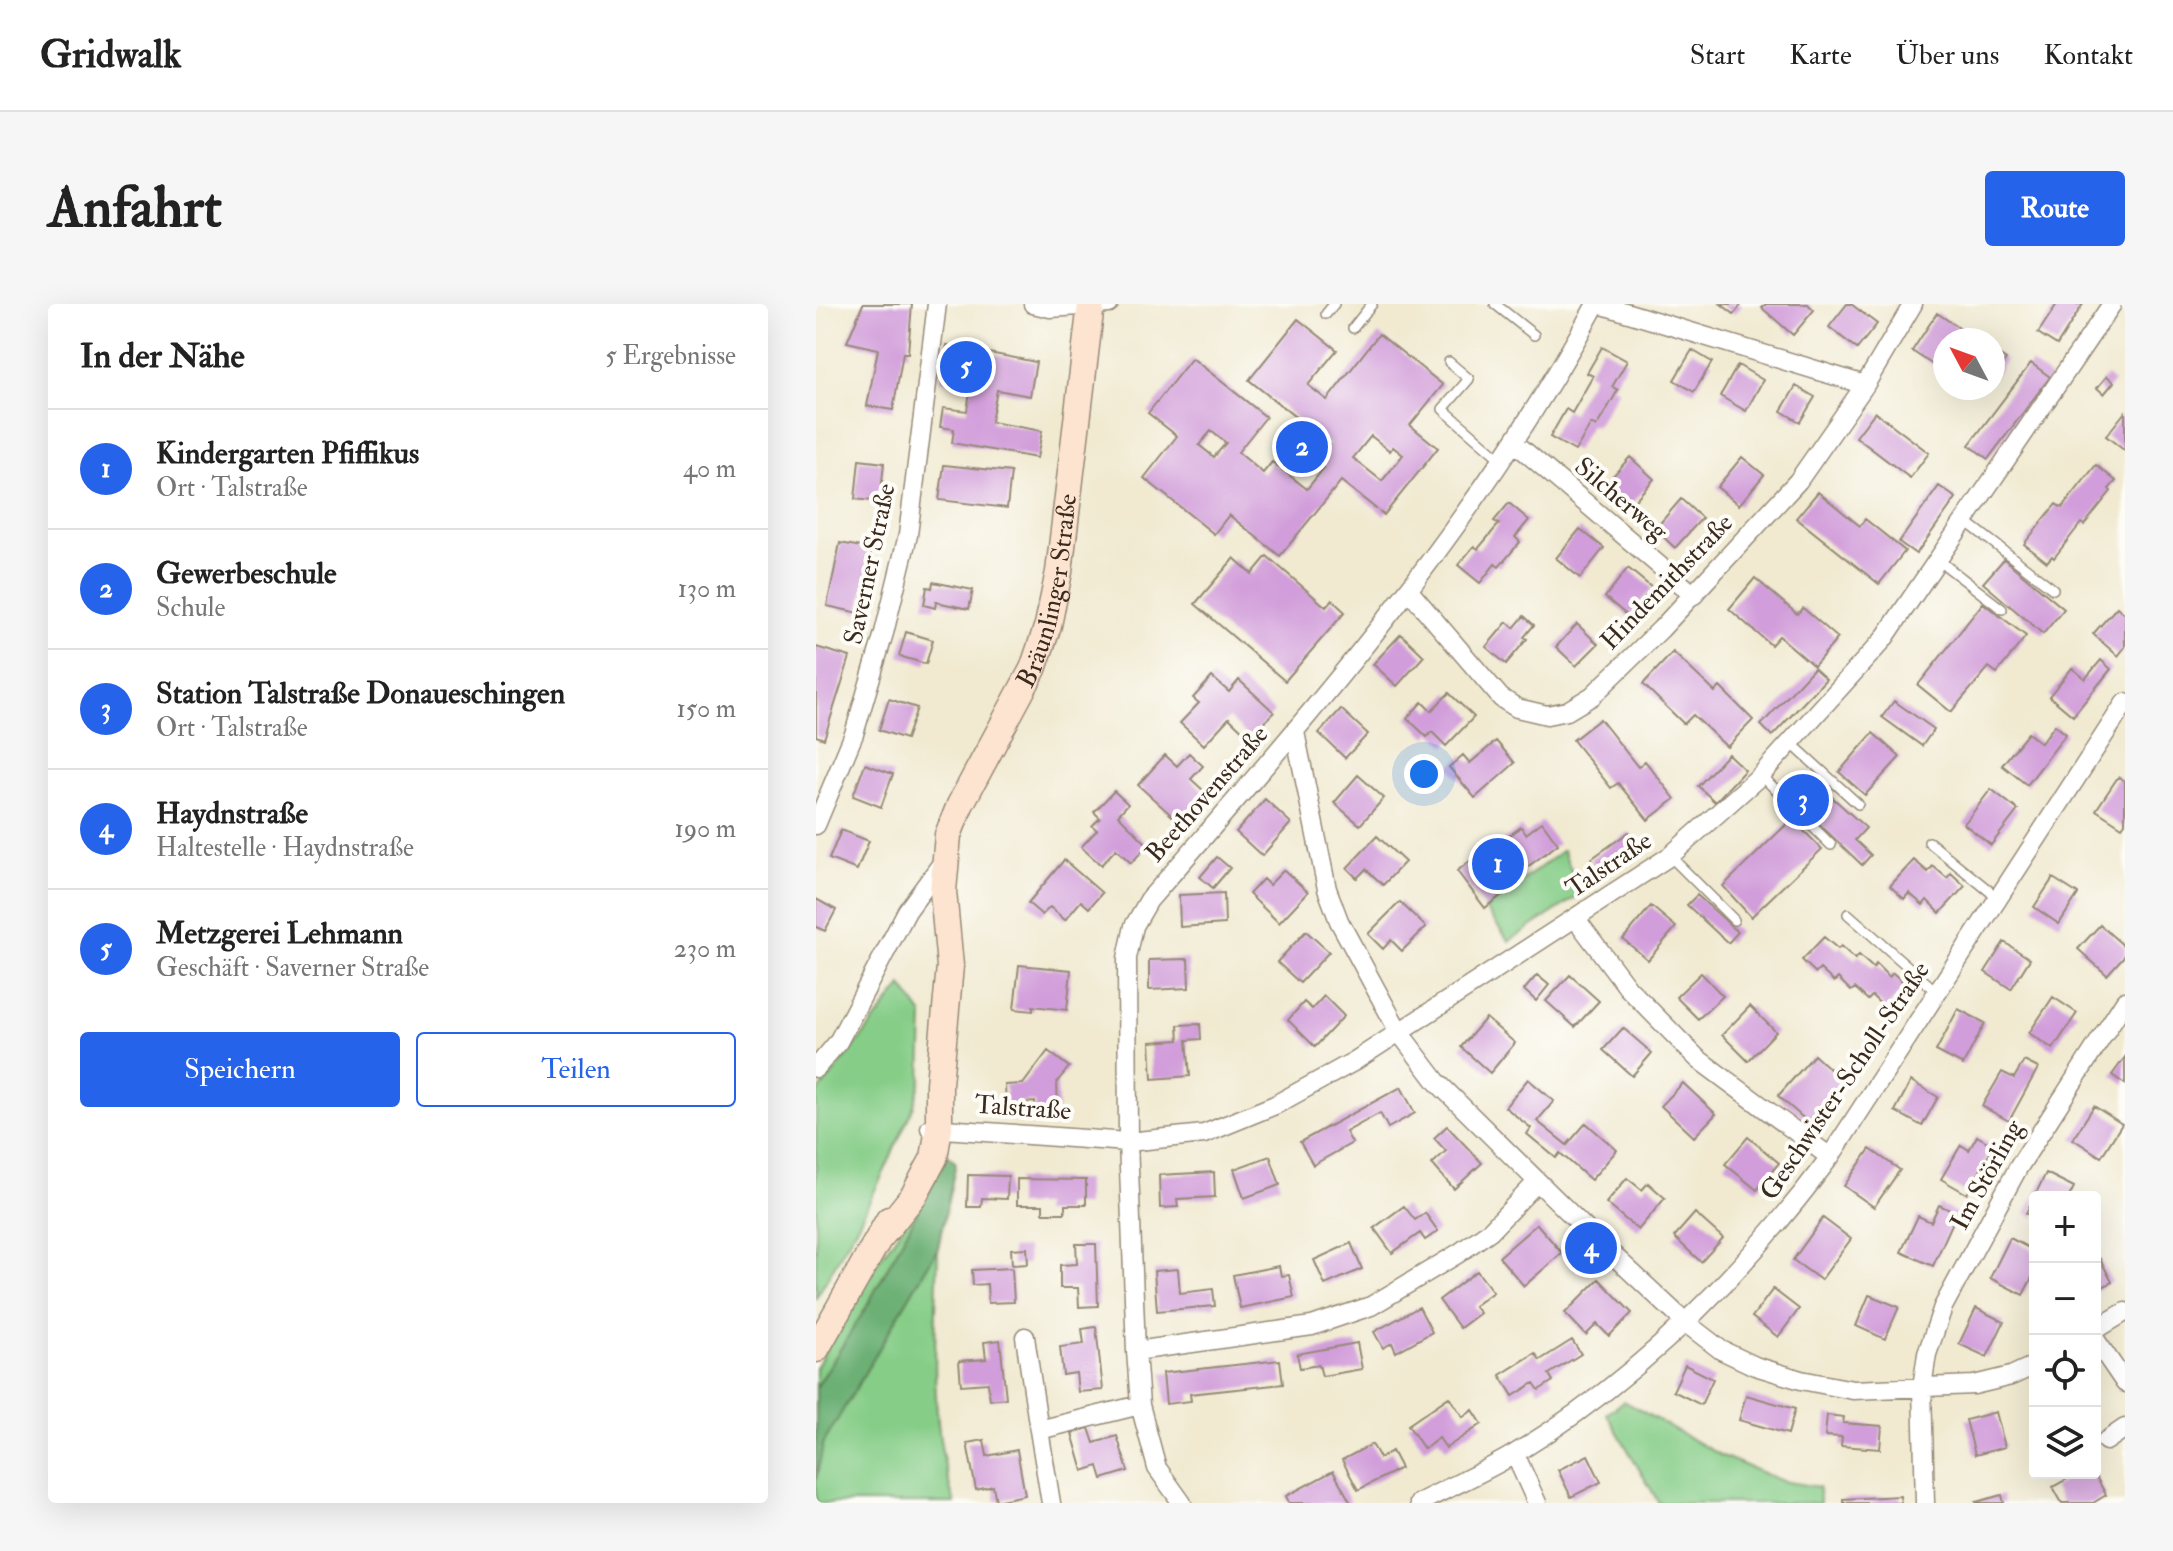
<!DOCTYPE html>
<html lang="de">
<meta charset="utf-8">
<style>
:root{--surface:#fff;--page:#f6f6f6;--text:#222;--muted:#767676;--line:#e0e0e0;--accent:#2563eb}
body{margin:0;font-family:"IM FELL Double Pica",serif;background:var(--page);color:var(--text)}
.controls{position:absolute;right:24px;bottom:24px;display:grid;overflow:hidden;border-radius:8px;box-shadow:0 8px 32px #0002}
.controls button{width:72px;height:72px;display:grid;place-items:center;padding:0;border:0;border-bottom:2px solid var(--line);background:var(--surface);color:var(--text);font:40px sans-serif}
.compass{position:absolute;left:1117px;top:24px;width:72px;height:72px;border-radius:50%;background:var(--surface);box-shadow:0 8px 32px #0002;rotate:311deg}
.you{position:absolute;left:608px;top:470px;width:28px;height:28px;margin:-20px;border:6px solid #fff;border-radius:50%;background:#1a73e8;box-shadow:0 0 0 12px #1a73e833}
.badge{display:grid;place-items:center;width:52px;height:52px;border-radius:50%;background:var(--accent);color:#fff;font-size:26px;font-weight:700}
.pin{position:absolute;translate:-50% -50%;border:4px solid #fff;box-shadow:0 2px 8px #0006}
.list{margin:0;padding:0;list-style:none}
h2{display:flex;justify-content:space-between;align-items:center;height:104px;margin:0;padding:0 32px;font-size:34px}
h2 small{font-size:26px;font-weight:400;color:var(--muted)}
.list li{display:grid;grid-template-columns:52px 1fr auto;gap:24px;align-items:center;box-sizing:border-box;height:120px;padding:0 32px;border-top:2px solid var(--line)}
.list b{display:block;font-size:30px;white-space:nowrap}
.list p{margin:0;font-size:26px;white-space:nowrap;color:var(--muted)}
.list em{font-size:26px;font-style:normal;color:var(--muted)}
.actions{display:flex;gap:16px;padding:24px 32px}
.actions a{flex:1;padding:18px 0;border:2px solid var(--accent);border-radius:8px;text-align:center;font-size:28px;color:var(--accent)}
.actions .main{background:var(--accent);color:#fff}
.icon{flex:none;width:44px;height:44px;fill:none;stroke:currentColor;stroke-width:2;stroke-linecap:round;stroke-linejoin:round}
.map{position:relative;flex:none;width:1309px;height:1199px;overflow:hidden;border-radius:8px}
header{display:flex;align-items:center;gap:48px;box-sizing:border-box;height:112px;padding:0 40px;background:var(--surface);border-bottom:2px solid var(--line)}
header strong{font-size:38px}
nav{display:flex;gap:44px;margin-inline-start:auto;font-size:28px}
.intro{display:flex;align-items:center;justify-content:space-between;box-sizing:border-box;height:192px;padding:0 48px}
h1{margin:0;font-size:56px}
.button{padding:20px 36px;border-radius:8px;background:var(--accent);color:#fff;font-size:28px;font-weight:700}
main{display:flex;gap:48px;padding:0 48px}
aside{flex:1;background:var(--surface);border-radius:8px;box-shadow:0 8px 32px #0002}
.map>svg:first-child{display:block}
.green{fill:#86cd88;stroke:#607c53;stroke-width:2}
.forest{fill:#6cb074;stroke:#546d49;stroke-width:2}
.building{fill:#d19dda;fill-rule:evenodd}
.lines{fill:none;stroke-linecap:round;stroke-linejoin:round}
.lane-casing{stroke:#968a78;stroke-width:12}
.street-casing{stroke:#968a78;stroke-width:21}
.secondary-casing{stroke:#968a78;stroke-width:29}
.lane{stroke:#fff;stroke-width:9}
.street{stroke:#fff;stroke-width:18}
.secondary{stroke:#fde4d0;stroke-width:26}
.labels{text-anchor:middle;dominant-baseline:central;stroke-width:8;stroke-linejoin:round;paint-order:stroke}
.street-label{font-size:26px;fill:#3b2a1e;stroke:#fdfcf7}
</style>
<header>
<strong>Gridwalk</strong>
<nav><a>Start</a><a>Karte</a><a>Über uns</a><a>Kontakt</a></nav>
</header>
<div class="intro"><h1>Anfahrt</h1><a class="button">Route</a></div>
<main>
<aside>
<h2>In der Nähe<small>5 Ergebnisse</small></h2>
<ul class="list">
<li><span class="badge">1</span><div><b>Kindergarten Pfiffikus</b><p>Ort · Talstraße</p></div><em>40 m</em></li>
<li><span class="badge">2</span><div><b>Gewerbeschule</b><p>Schule</p></div><em>130 m</em></li>
<li><span class="badge">3</span><div><b>Station Talstraße Donaueschingen</b><p>Ort · Talstraße</p></div><em>150 m</em></li>
<li><span class="badge">4</span><div><b>Haydnstraße</b><p>Haltestelle · Haydnstraße</p></div><em>190 m</em></li>
<li><span class="badge">5</span><div><b>Metzgerei Lehmann</b><p>Geschäft · Saverner Straße</p></div><em>230 m</em></li>
</ul>
<div class="actions"><a class="main">Speichern</a><a>Teilen</a></div>
</aside>
<div class="map">
<svg width="1309" height="1199" viewBox="0 0 1309 1199">
<rect width="100%" height="100%" fill="#fdfcf7"/>
<filter id="ink" filterUnits="userSpaceOnUse"><feTurbulence type="fractalNoise" baseFrequency=".0125" numOctaves="2"/><feDisplacementMap in="SourceGraphic" scale="16" xChannelSelector="R" yChannelSelector="G"/><feConvolveMatrix kernelMatrix="1 2 1 2 8 2 1 2 1" color-interpolation-filters="sRGB"/></filter>
<filter id="wash" filterUnits="userSpaceOnUse"><feTurbulence type="fractalNoise" baseFrequency=".006" numOctaves="4" result="noise"/><feDisplacementMap in="SourceGraphic" scale="32" xChannelSelector="R" yChannelSelector="G"/><feGaussianBlur stdDeviation="1.8" result="paint"/><feColorMatrix in="noise" values="0 0 0 0 0 0 0 0 0 0 0 0 0 0 0 0 0 1.4 0 .05"/><feComposite in="paint" operator="in"/></filter>
<g filter="url(#wash)">
<rect width="100%" height="100%" fill="#f1ead1"/>
<path class="green" d="M747 546 765 590 693 637 669 605Z
M86 682 107 711 105 776 98 801 68 868 41 922 0 994V791Z
M120 875 50 1004 0 1084V1064L7 1051 58 963Z
M122 944C120 1027 111 1119 139 1199H0V1176L7 1140Z
M808 1097 904 1151 966 1177 1003 1183 1004 1199H843L791 1110Z"/>
<path class="forest" d="M132 851 140 859 122 944 7 1140 0 1176V1084L50 1004Z"/>
<g id="blocks">
<path class="building" d="M47 0H96L92 49H87L77 106 51 102 62 45 31 38Z
M905 0H926L918 10Z
M950 0H992L998 6 977 31 946 4Z
M1031 0H1035L1061 20 1041 45 1013 23Z
M1241 0H1267L1241 41 1222 29Z
M1121 9 1161 36H1129V69L1096 47Z
M482 15 521 46 492 81 511 96 563 30 627 81 594 121 622 144 568 211 525 177 464 252 413 211 398 230 328 174 361 132 332 109 376 54 450 113 422 148 447 169 456 158 491 185 508 164 499 157 513 140 433 76ZM395 127 410 139 398 153 383 141ZM555 132 574 147 577 143 587 151 566 177 537 154Z
M131 41 220 58 214 92 181 86 175 118 226 127 221 154 136 139 138 125 124 123 127 104 151 107 155 81 125 76Z
M786 43 811 57 796 83 802 86 791 105 780 123 775 120 759 147 734 133 750 105 756 109 777 72 771 69Z
M876 46 896 58 878 88 858 76Z
M1177 47 1190 56 1177 75Z
M1215 59 1234 73 1172 155 1153 141Z
M922 61 947 76 930 107 904 92Z
M1291 72 1298 78 1288 90 1281 84Z
M980 82 999 93 984 118 965 107Z
M1059 108 1113 149 1094 174 1040 133Z
M1309 108V147L1290 132Z
M814 153 838 175 811 205 787 183Z
M926 153 948 171 923 201 901 183Z
M43 156 68 159 64 198 39 195Z
M128 161 195 168 191 204 123 196Z
M1280 161 1300 177 1293 185 1295 187 1268 221 1265 219 1238 254 1236 252 1231 258 1208 240 1240 200 1246 204Z
M1123 182 1140 194 1100 250 1083 238Z
M1002 188 1044 222 1049 215 1089 247 1063 280 980 214Z
M865 195 886 214 859 244 839 225Z
M693 199 713 216 699 233 704 238 683 263 679 260 664 279 642 261 658 242 662 245 672 233 683 220 678 217Z
M764 225 788 244 764 274 740 254Z
M24 239 56 245 43 309 11 302Z
M451 252 510 303 516 296 529 308 469 377 379 300 418 254 436 270Z
M1188 255 1248 305 1227 330 1167 279Z
M812 264 836 284 813 313 789 293Z
M939 274 981 310 987 304 1022 334 998 362 963 332 955 341 913 305Z
M117 278 157 286 153 305 120 298 119 304 108 301 111 283 116 284Z
M1167 299 1210 332 1181 369 1173 363 1135 408 1102 381Z
M1301 303 1309 310V343L1302 352 1277 330Z
M708 312 718 321 708 333 711 335 690 360 670 343 691 318 698 324Z
M761 320 782 340 760 362 740 343Z
M90 328 117 336 110 360 83 352Z
M585 330 608 352 581 382 557 360Z
M0 343 34 353 8 435 0 432Z
M857 348 899 388 904 383 937 416 911 443 877 411 868 420 827 380Z
M1285 356 1295 365 1257 412 1233 392 1256 364 1269 375Z
M998 364 1010 375 956 432 945 421Z
M396 373 413 388 423 376 458 408 434 434 413 414 388 441 364 419 383 399 377 394Z
M633 389 658 413 630 442 616 428 611 433 591 414 606 398 615 407Z
M73 395 101 404 90 435 63 426Z
M1078 397 1118 425 1106 442 1066 413Z
M525 405 552 430 529 454 503 429Z
M784 415 822 463 829 457 859 495 832 516 802 479 795 484 757 436Z
M1239 421 1250 430 1211 481 1186 461 1212 429 1225 439Z
M1057 429 1084 453 1049 491 1023 468Z
M680 437 699 459 659 494 633 463 647 451 654 459Z
M373 449 387 462 375 475 389 488 363 518 322 481 349 451 361 462Z
M912 450 929 466 899 498 882 482Z
M49 460 77 470 65 503 37 492Z
M542 471 568 494 544 521 518 499Z
M1302 473 1309 477V519L1306 523 1280 506Z
M1006 484 1050 524 1039 536 1055 551 1046 561 979 497 988 488 996 495Z
M1175 485 1202 506 1175 541 1148 520Z
M298 487 312 500 302 511 332 541 315 559 300 545 285 561 265 543 281 526 276 522 284 514 278 508Z
M449 495 475 519 446 552 420 528Z
M976 515 1006 545 935 613 907 582Z
M726 518 742 540 686 582 691 587 669 604 641 567 662 551 664 553 705 523 710 530Z
M25 526 53 537 41 566 13 555Z
M813 528 821 540 783 567 775 555Z
M561 532 589 558 567 581 550 565 541 574 531 564Z
M401 553 414 564 397 584 384 573Z
M248 556 286 589 273 604 265 597 249 616 234 603 226 611 212 599Z
M1098 556 1112 568 1117 562 1131 574 1135 569 1149 582 1124 609 1111 596 1107 601 1093 589 1088 595 1074 582Z
M468 566 492 588 463 619 433 590 447 575 453 581Z
M1237 574 1262 590 1243 620 1218 603Z
M408 589 409 620 364 623 363 591Z
M881 591 922 628 912 639 871 601Z
M0 595 20 606 9 627 0 623Z
M584 598 610 623 586 647 575 636 567 645 552 630Z
M835 602 860 623 832 656 807 635Z
M1284 621 1309 643V651L1291 671 1262 645Z
M490 627 513 648 484 679 461 658Z
M1008 633 1022 645 1025 642 1039 655 1043 651 1057 664 1060 660 1073 673 1077 669 1091 682 1070 705 1056 692 1052 696 1039 684 1035 687 1022 674 1018 678 1004 665 1000 669 986 656Z
M1188 638 1214 655 1195 685 1169 668Z
M372 655 373 684 333 686V656Z
M203 661 255 666 251 706 217 702V707L198 705Z
M885 669 907 692 882 715 860 693Z
M721 671 733 681 720 697 708 686Z
M754 671 783 697 759 723 730 697Z
M508 692 528 712 499 743 472 716 488 698 496 705Z
M1237 693 1261 709 1237 745 1213 729Z
M934 702 960 728 932 757 906 731Z
M1142 705 1169 719 1147 761 1120 747Z
M670 714 699 739 674 769 645 743Z
M384 720 385 735 371 736 374 772 336 775 334 738 363 736 362 721Z
M807 724 836 749 816 772 787 746Z
M232 747 253 763 241 778 242 808 219 809V798L190 800 189 781 207 780Z
M998 751 1027 777 992 818 962 792Z
M1309 753V780L1296 771Z
M1208 757 1222 764 1193 817 1166 802 1186 768 1198 774Z
M712 775 738 797 721 817 751 841 770 819 801 846 775 876 744 849 740 854 711 830 715 824 689 803Z
M1095 777 1122 793 1106 822 1079 807Z
M867 779 900 810 878 833 845 802Z
M585 783 599 809 572 824 564 809 530 828 536 839 497 861 484 838Z
M1278 802 1306 820 1285 853 1257 835Z
M631 822 666 859 638 885 616 860 630 847 618 834Z
M1161 832 1178 842 1151 890 1125 875 1145 841 1153 846Z
M932 833 963 859 941 886 909 860Z
M1054 845 1084 866 1058 903 1028 882Z
M454 852 464 881 428 894 418 865Z
M398 868 399 893 361 895 362 903 344 904 343 871Z
M1230 869 1258 883 1253 893H1219V914L1210 909Z
M152 871 192 872 191 895 166 894 165 903H151Z
M811 874 826 886 832 879 849 894 822 926 790 899Z
M201 875 270 876V901H249V909H227V901H201Z
M1123 901 1141 909 1117 962 1085 948 1102 912 1115 918Z
M588 902 599 916 609 909 622 927 609 936 604 929 576 949 558 924Z
M879 909 907 934 885 958 858 933Z
M1007 914 1035 935 1005 976 977 956Z
M721 920 746 949 708 982 683 953Z
M1194 934 1219 947V968L1207 991 1174 974Z
M535 939 546 965 509 981 498 956Z
M260 940H280L282 1002 263 1003 262 984H244V961L261 960Z
M211 944 212 960 196 961 195 945Z
M1284 955 1296 978 1279 987V958Z
M463 962 465 972 473 971 478 993 424 1004 417 971Z
M196 964 198 998 172 999 171 980 157 981 156 966Z
M362 965 364 989 397 985 399 1002 341 1007 338 967Z
M661 967 677 988 658 1002 664 1009 644 1024 623 996Z
M783 975 816 1009 793 1032 781 1020 770 1031 749 1009Z
M957 985 983 1005 962 1033 936 1013Z
M1053 991 1083 1003 1069 1035 1040 1022Z
M603 1003 616 1028 580 1048 576 1039 567 1044 558 1028Z
M1160 1004 1188 1018 1171 1053 1143 1040Z
M280 1023 287 1086 262 1088 260 1069 247 1071 244 1043 268 1040 266 1025Z
M184 1036 190 1094 174 1096 172 1079 145 1081 143 1057 170 1055 168 1038Z
M756 1036 765 1050 733 1070 737 1077 723 1086 718 1079 697 1092 684 1071 719 1049 724 1056Z
M541 1039 546 1065 506 1072 503 1061 484 1064 481 1050Z
M464 1056 467 1080 374 1090 375 1097 350 1100 347 1069Z
M869 1061 897 1075 885 1101 857 1087Z
M930 1091 979 1105 972 1130 923 1116Z
M633 1093 647 1113 657 1106 666 1120 630 1144 623 1134 608 1145 592 1121Z
M1180 1108 1189 1143 1159 1151 1150 1116Z
M1011 1111 1028 1113 1027 1119 1066 1122 1064 1145 1025 1142 1026 1133 1009 1132Z
M273 1124 278 1139 301 1132 312 1167 286 1175 282 1162 267 1167 256 1129Z
M168 1136 171 1152 201 1146 209 1191 180 1197 177 1182 160 1186 151 1139Z
M556 1140 564 1154 576 1147 585 1164 542 1186 526 1156Z
M772 1151 785 1178 755 1193 742 1166Z
M517 1167 535 1199H473L470 1192Z
M1262 1169H1278L1290 1191 1277 1199H1246L1237 1183Z
M1186 1191 1188 1199H1161L1160 1198Z
M1084 1192 1085 1199H1027V1195Z"/>
</g>
</g>
<g filter="url(#ink)">
<use href="#blocks" fill-opacity="0" stroke="#968a78" stroke-width="2"/>
<g class="lines">
<g class="lane-casing">
<path id="lane" d="M679 0 718 31
M510 10 518 0
M537 24 556 0
M633 58 653 75 627 105 687 157
M1148 216 1237 285
M1121 255 1186 305
M975 439 1042 500
M945 471 1015 541
M1113 538 1182 594
M854 552 918 616
M1032 610 1122 689"/>
</g>
<g class="street-casing">
<path id="street" d="M217 0 234 4 293 0
M783 0 1049 81
M699 139 878 291
M594 288 685 394 701 404 731 411 751 407 776 392 845 325 982 177 1049 81 1097 0
M479 428 511 585 523 617 583 728 621 778 782 937 870 1019 905 1046 939 1062 985 1076 1037 1086 1158 1081 1195 1072 1219 1061
M0 521 38 430 68 329 92 231 121 0
M760 615 812 684 882 755 1014 853
M0 764 22 738 91 607 129 555
M114 824 312 838 388 830 459 801 537 758 854 552 945 471 1067 336 1296 0
M1279 1026 1309 1008
M209 1033 223 1126
M1279 1035 1309 1079
M320 1047 496 1022 555 1002 643 949 674 927 721 878
M1290 1137 1309 1124
M699 1150 721 1199
M235 1199 223 1126 324 1101
M366 1199 341 1164 324 1101 320 1047 312 838 311 654 318 622 333 596C497 408 661 221 780 0
M603 1199C635 1182 669 1168 700 1149 825 1073 927 970 1014 853L1309 399
M1109 1199 1106 1083 1111 1050 1127 1003 1202 864 1309 697"/>
</g>
<g class="secondary-casing">
<g id="secondary">
<path id="s1" d="M65 932 98 891 118 854 123 824V780L134 662 127 587 132 531 144 501 217 365 232 321 243 268 275 0"/>
<path d="M0 1045 73 916"/>
</g>
</g>
<use href="#lane" class="lane"/>
<use href="#street" class="street"/>
<use href="#secondary" class="secondary"/>
</g>
</g>
<g class="labels">
<g class="street-label">
<text transform="translate(805 195) rotate(40)">Silcherweg</text>
<text transform="translate(54 260) rotate(-78)">Saverner Straße</text>
<text transform="translate(851 278) rotate(-46)">Hindemithstraße</text>
<text stroke="none"><textPath href="#s1" startOffset="686">Bräunlinger Straße</textPath></text>
<text transform="translate(391 490) rotate(-49)">Beethovenstraße</text>
<text transform="translate(793 561) rotate(-34)">Talstraße</text>
<text transform="translate(1029 777) rotate(-56)">Geschwister-Scholl-Straße</text>
<text transform="translate(207 804) rotate(4)">Talstraße</text>
<text transform="translate(1171 871) rotate(-61)">Im Störling</text>
</g>
</g>
</svg>
<div class="controls">
<button>+</button>
<button>−</button>
<button><svg class="icon" aria-label="locate" viewBox="0 0 24 24"><circle cx="12" cy="12" r="6"/><path d="M12 2v4M12 18v4M2 12h4M18 12h4"/></svg></button>
<button><svg class="icon" aria-label="layers" viewBox="0 0 24 24"><path d="M12 4l9 5-9 5-9-5zM3 14l9 5 9-5"/></svg></button>
</div>
<svg class="compass" viewBox="-18 -18 36 36"><path d="M0-13l5 13h-10z" fill="#e53935"/><path d="M0 13l5-13h-10z" fill="#767676"/></svg>
<div class="you"></div>
<div class="pin badge" style="left:682px;top:560px">1</div>
<div class="pin badge" style="left:486px;top:143px">2</div>
<div class="pin badge" style="left:987px;top:496px">3</div>
<div class="pin badge" style="left:775px;top:944px">4</div>
<div class="pin badge" style="left:150px;top:63px">5</div>
</div>
</main>
